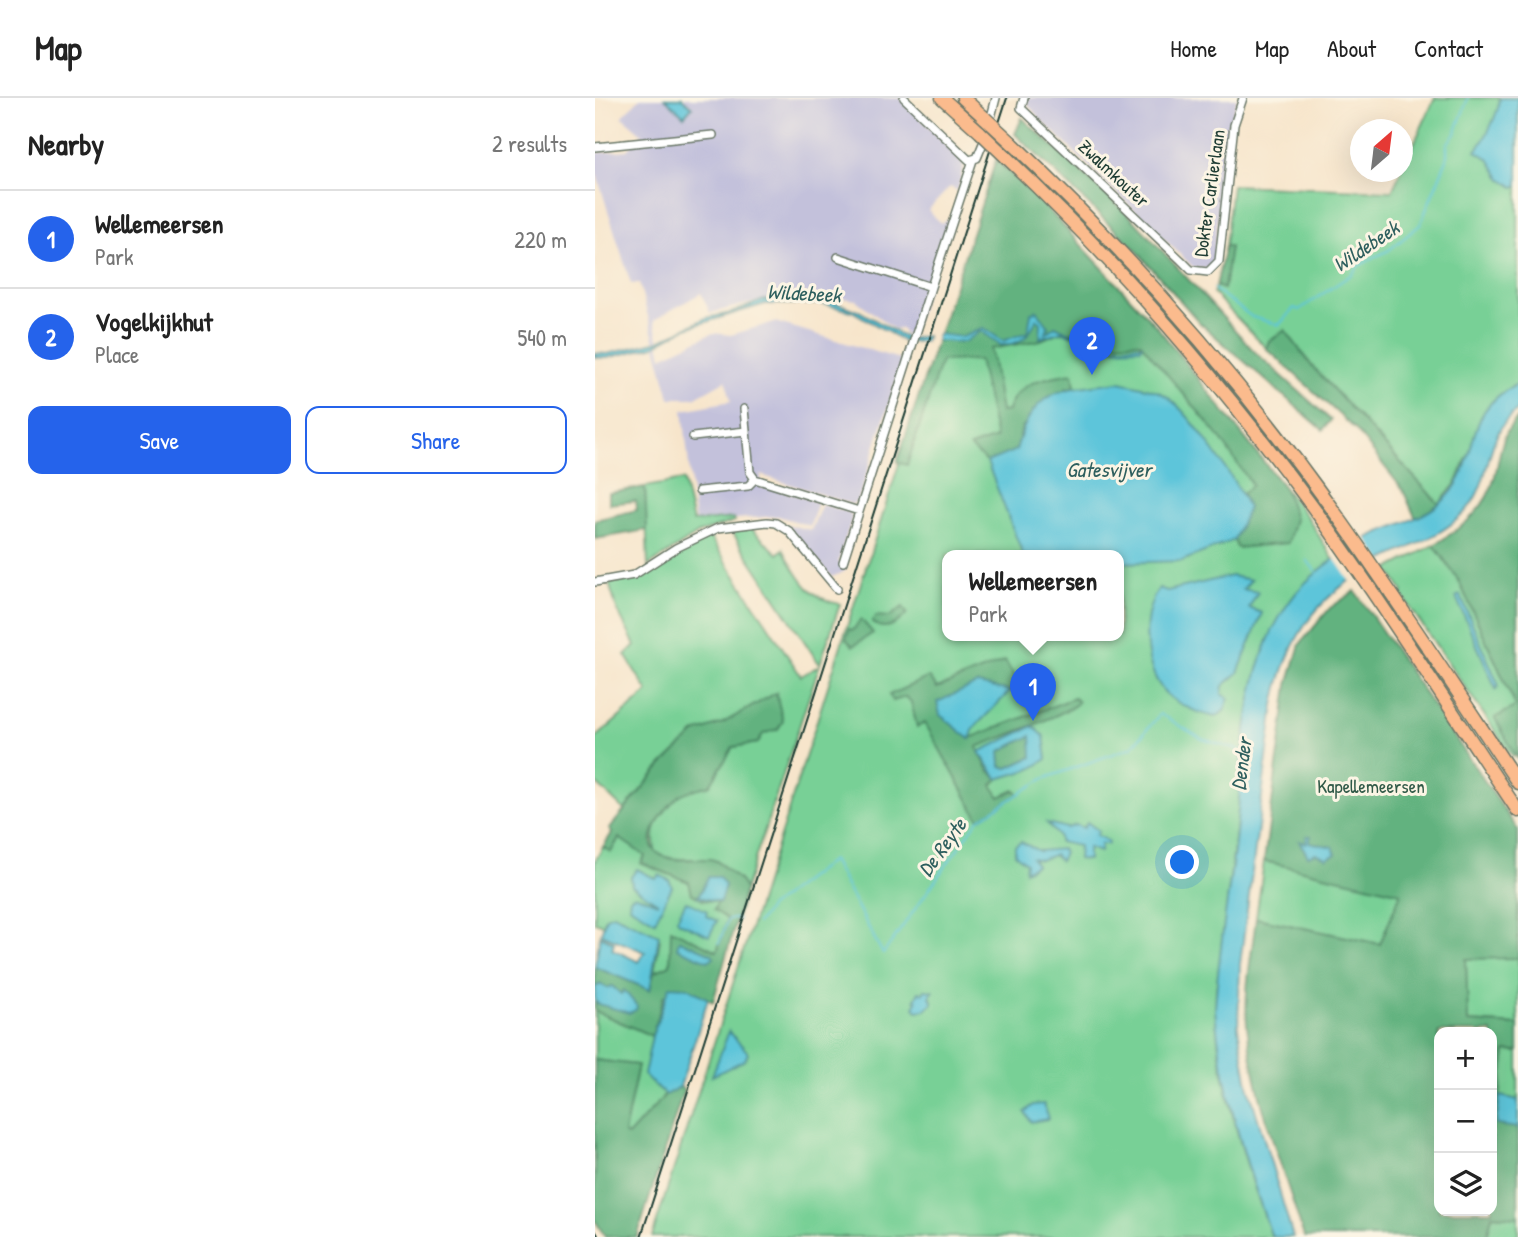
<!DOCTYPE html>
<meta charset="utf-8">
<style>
:root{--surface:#fff;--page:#f2f2f2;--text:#222;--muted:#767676;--line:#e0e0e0;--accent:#2563eb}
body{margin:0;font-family:"Patrick Hand",sans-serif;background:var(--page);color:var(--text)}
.controls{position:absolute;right:21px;bottom:21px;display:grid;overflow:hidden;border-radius:14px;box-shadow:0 7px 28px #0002}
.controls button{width:63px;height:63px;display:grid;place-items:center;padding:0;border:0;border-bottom:2px solid var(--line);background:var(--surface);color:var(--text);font:35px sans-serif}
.compass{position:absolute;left:755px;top:21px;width:63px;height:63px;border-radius:50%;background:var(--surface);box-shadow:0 7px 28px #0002;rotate:28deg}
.you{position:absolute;left:588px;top:765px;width:24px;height:24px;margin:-18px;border:5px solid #fff;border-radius:50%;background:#1a73e8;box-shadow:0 0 0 10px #1a73e833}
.badge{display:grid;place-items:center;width:46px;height:46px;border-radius:50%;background:var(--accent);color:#fff;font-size:23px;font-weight:700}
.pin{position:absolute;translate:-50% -58px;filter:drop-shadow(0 2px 4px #0008)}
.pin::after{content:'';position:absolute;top:37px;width:24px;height:21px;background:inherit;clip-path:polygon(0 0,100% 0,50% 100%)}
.popup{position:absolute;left:347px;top:452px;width:182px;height:91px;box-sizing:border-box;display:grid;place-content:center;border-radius:14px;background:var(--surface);filter:drop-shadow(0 2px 5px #0005);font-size:23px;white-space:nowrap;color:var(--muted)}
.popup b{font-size:26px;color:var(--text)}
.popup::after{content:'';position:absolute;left:50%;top:100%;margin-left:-14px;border:14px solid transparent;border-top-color:var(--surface)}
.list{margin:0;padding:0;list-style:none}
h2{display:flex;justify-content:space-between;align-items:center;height:91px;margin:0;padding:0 28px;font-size:30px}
h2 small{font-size:23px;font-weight:400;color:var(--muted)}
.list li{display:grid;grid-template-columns:46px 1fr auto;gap:21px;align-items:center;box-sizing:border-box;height:98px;padding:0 28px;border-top:2px solid var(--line)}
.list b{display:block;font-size:26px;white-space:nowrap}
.list p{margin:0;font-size:23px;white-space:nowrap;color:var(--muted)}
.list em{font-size:23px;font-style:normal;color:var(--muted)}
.actions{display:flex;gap:14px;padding:21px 28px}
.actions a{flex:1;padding:16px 0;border:2px solid var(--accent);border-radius:14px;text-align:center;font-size:24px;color:var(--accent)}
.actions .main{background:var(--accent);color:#fff}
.icon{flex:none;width:38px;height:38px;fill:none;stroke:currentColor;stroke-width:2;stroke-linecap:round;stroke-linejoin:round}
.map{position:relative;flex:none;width:923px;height:1139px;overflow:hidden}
header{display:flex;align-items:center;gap:42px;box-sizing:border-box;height:98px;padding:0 35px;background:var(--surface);border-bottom:2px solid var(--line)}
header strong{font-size:33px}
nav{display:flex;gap:38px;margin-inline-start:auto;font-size:24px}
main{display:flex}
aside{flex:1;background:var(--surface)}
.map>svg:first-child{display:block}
.industrial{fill:#c3c1db}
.green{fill:#78d096;stroke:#4c8665;stroke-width:2;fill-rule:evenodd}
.forest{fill:#62b27f;stroke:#40785a;stroke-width:2;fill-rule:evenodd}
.water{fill:#5dc5da;stroke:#3e8187;stroke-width:2;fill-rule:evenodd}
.pier{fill:#f7e5cb}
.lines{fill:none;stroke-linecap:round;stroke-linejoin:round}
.stream{stroke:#5dc5da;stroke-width:2}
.street-casing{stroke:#6b7869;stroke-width:10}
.highway-casing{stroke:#6b7869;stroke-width:15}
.street{stroke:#fff;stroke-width:7}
.highway{stroke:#fbbb8d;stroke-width:12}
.rail{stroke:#1f3d34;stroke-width:2}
.highway-bridge-casing{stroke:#6b7869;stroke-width:15;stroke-linecap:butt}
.highway-bridge{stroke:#fbbb8d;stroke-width:12}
.labels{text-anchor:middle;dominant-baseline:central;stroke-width:6;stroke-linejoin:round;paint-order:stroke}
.street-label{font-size:19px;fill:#1f3d34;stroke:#fcf5e5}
.park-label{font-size:19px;fill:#315a48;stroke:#fcf5e5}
.water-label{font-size:21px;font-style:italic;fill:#2e5f5e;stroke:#fcf5e5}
</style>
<header>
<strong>Map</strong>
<nav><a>Home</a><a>Map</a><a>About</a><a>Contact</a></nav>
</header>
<main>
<aside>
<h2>Nearby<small>2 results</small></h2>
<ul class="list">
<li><span class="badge">1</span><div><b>Wellemeersen</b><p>Park</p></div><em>220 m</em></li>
<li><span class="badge">2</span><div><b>Vogelkijkhut</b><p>Place</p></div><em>540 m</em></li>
</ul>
<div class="actions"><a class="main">Save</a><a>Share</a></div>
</aside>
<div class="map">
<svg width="923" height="1139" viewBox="0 0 923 1139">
<rect width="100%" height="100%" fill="#fcf5e5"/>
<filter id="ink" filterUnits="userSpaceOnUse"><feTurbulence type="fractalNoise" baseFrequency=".0143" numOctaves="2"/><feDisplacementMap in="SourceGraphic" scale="14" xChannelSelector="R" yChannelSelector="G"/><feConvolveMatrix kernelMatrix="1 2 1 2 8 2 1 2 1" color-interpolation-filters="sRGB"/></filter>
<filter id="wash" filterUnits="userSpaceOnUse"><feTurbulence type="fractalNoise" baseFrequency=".00686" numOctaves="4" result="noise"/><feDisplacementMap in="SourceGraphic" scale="28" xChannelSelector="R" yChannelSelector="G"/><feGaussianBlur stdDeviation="1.57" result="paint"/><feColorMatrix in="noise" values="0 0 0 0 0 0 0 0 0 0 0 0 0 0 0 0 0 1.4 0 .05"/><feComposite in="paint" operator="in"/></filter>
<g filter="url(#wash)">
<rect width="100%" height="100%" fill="#f7e5cb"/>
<path class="industrial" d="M45 0H306L369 65 363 93 355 89 333 112 346 125 356 120 317 235 309 237 307 231H299L261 202 201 194 115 215 106 195 59 222 67 259 118 235 136 237 180 224 308 262 263 403 257 406 254 414 257 420 243 464 252 467 250 473 237 479 190 426 216 432 227 406 253 414 256 406 166 377V390L177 389 223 404 215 428 183 418 100 424 88 312 136 303 131 282 99 300H75L44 185 36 186 0 71V55L32 52 47 36 27 19Z
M434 0H642L631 41 618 167 612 171 599 170 444 20 432 5Z"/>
<path class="green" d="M840 0H923V286L914 290 871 362 862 384 844 406 717 268 690 232 673 244 672 251 618 195 621 188 629 191 635 148H630L637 87 797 93Z
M401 62 446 104 563 230 713 420 740 464C690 494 672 544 658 598L621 892C617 967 651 1069 677 1139H57ZM352 457H524V537H352Z
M88 382 98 424 139 420 140 423 104 435 53 468 50 389Z
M155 429 183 456 188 451C203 478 212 500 245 506L150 791C146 783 142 780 135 775 131 771 127 766 122 763 110 757 79 767 61 754 54 733 67 706 87 695 95 691 106 690 115 687L138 649 163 645 181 595 128 625 100 635 66 668 29 712 0 684V638L2 639 53 594 30 557 40 547 22 512 14 485 43 479 113 436 206 578 225 567 135 431Z
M839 447 864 483 921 609 900 620 920 657 918 659 806 496 808 494 793 471Z
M24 740 51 758 47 766 94 784 97 795 107 802 125 804 132 821 123 853 59 874 65 842 11 819 8 827 0 824V763L8 749 16 754Z
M669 763 806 794 785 846 661 820Z
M871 860H923V927L873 924Z
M0 913 57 938 50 977 70 997 33 1038 29 1035 43 967 0 962Z
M911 953 923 954V1002L905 998Z
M897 1117 923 1119V1139H892Z"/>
<path class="forest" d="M427 20 536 119 659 253 736 322 728 332 605 225 540 151 420 36Z
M401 62 446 104 563 230 690 391 700 421 693 445 642 450 639 442 653 410 647 396 657 387 623 337 545 244 510 245 482 235 464 234 446 242 396 251 406 314 413 313C420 284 451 279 478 275L480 289 472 290 427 329 422 352 392 364 375 349 401 340 384 262 346 263 312 367 302 364Z
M630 148H635L629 191 621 188Z
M690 232 717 268 844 406 821 421 808 392 760 331 672 251 673 245Z
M923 320V662L900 620 921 608 864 483 839 447C863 432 885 417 896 390 906 366 902 338 923 320Z
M50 389 52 432 0 441V422L42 412 41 403 14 406V395Z
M760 493 923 732V860L871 861 873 924 923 927V954L911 953 901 1026 923 1030V1119L897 1117 892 1139H709C688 1070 659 1000 652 927 649 892 657 855 661 820L785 846 806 795 669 763 693 587 705 546 735 510ZM844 934H897V1113H844Z
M308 509 312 515C304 526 289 535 277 524L281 518 294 519Z
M266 521 278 535 258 548 251 541 254 531 258 532Z
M410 563 424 586 415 593 382 586 375 640 479 600 483 604C478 614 399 642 382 649L393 671 403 681 397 687 405 699 420 692 424 696 384 721 330 625 322 629 316 604 311 599 298 603 294 597 334 579 342 590Z
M181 595 188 623 183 631 168 636 163 645 138 649 115 687C105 690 92 692 84 698 72 708 41 745 66 757 81 765 98 760 114 761 123 761 129 770 136 775 143 781 146 783 150 791L118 904 92 889 69 898 57 938 0 913V869L55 892 59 874 75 867 76 831 122 853 132 821 119 812 130 788 124 779 113 780 103 799 97 796 94 784 46 765 50 758 24 740 16 754 8 749 17 735 14 731 66 668 100 635 128 625Z
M436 638 438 642 437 659 413 670 406 669 405 653Z
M0 962 43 967 29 1035 33 1038 73 994 85 989 89 991 42 1139H10L0 1122Z"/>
<path class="water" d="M70 0H87L97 9 89 18Z
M905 0H923V87L919 89 906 80 894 61 881 53C890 42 904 14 905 0Z
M169 202 239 204 264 213 313 241 331 238 330 243 310 244 257 213 228 206H170L91 230 59 248 12 260 0 259V255L12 256 64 243 111 220 136 215Z
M442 212 453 228 451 235 460 228 477 236H493L509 249 547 247 546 250 505 251 492 238H477L467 233 445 240 446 225 442 221C433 238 427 247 406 247L386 233 369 244 341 242 343 236 368 239 388 230 408 243 433 234 436 215Z
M524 284C538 287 554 289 566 295 591 307 642 384 653 410L639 442 587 463 524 465V457H428L392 364 421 352C438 289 466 291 524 284Z
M923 286V312C887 336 900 381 870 414 848 437 819 447 792 460 726 493 693 535 679 607L645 866 643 930 653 987 698 1139H677C651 1067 626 988 620 911 623 858 632 806 639 753 650 663 644 539 721 475 736 463 766 442 783 435 808 424 833 419 853 398 888 359 864 313 923 286Z
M636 478 656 482 648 491 663 494 654 510 667 515 643 575 628 588 627 596 634 600 629 613 621 619C604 616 574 604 565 588 548 561 546 516 564 490L572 493Z
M865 497 904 588 901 591 861 499Z
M382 586 415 593 379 630 375 641 345 617 342 604Z
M438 628 449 638 452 661 436 671 403 681 384 654ZM436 638 437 659 413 670 406 669 405 653Z
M492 724 504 733 501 737 513 743V746H506L505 754 493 750V762L483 761 484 748 464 744V739L452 725 472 730 481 727 489 730Z
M712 738H716L714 744 738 749 741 756 731 760 721 755 713 758 704 743 711 745Z
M426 744 444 753 467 751 469 755 465 763 459 757 445 762 437 760 441 767 430 773 431 765 420 756V748Z
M42 771 61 781 64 777 74 782 77 789 60 823 34 808 35 800 40 797 63 805 37 788 36 779Z
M113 779H124L130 787 125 804 103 799Z
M91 803 112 813 111 818 122 823 114 838 84 824 82 821Z
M18 816 64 837 55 892 0 869 5 838 19 844 17 851 44 864 50 854 6 836 11 819Z
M84 842 117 856 119 859 113 863 82 850Z
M5 886 12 890 17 888 26 896 29 892 42 908 41 912 34 915 3 906 0 903V890Z
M75 888 92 889 113 901 85 989 70 997 49 977 57 938Z
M330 892 338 893 335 898 338 905 330 912 322 913 319 909 322 903 320 901 324 894 328 895Z
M134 933C139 941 147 946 153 955L150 962 117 978Z
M905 998 923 1002V1030L901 1027Z
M449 1006 453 1021 436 1024 430 1014 438 1007Z"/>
<path class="pier" d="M770 438 789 466 757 487 739 460Z"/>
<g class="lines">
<path class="stream" d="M619 191 657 219 684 227 699 210 704 212 757 176 763 168 794 152 825 127 852 61V46L860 36 873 0
M342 241 360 242
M712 462 722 475
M162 826 175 809 237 762 288 856 384 721 448 681 537 649 565 616 607 641 651 654
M124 845 133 821H144"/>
</g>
</g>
<g filter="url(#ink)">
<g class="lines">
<g class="street-casing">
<path id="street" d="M309 0 374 62 382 60 391 38
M429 0 426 10 586 162 596 172 613 174 624 163 639 27 648 0
M394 27 401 0
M0 49 118 37
M243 159 336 189 378 62
M149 311 155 374 160 381 264 413
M98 339 151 333
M104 393 153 388 160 381
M248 464 336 189
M0 484 39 477 81 450 123 430 172 424 181 425 194 433 242 491"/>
</g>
<g class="highway-casing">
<path id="highway" d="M347 0 385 34
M368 0 390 20
M417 45C537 158 646 283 741 416 804 504 863 595 923 685
M412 60C529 171 633 292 728 423 796 517 858 616 923 713"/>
</g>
<use href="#street" class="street"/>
<use href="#highway" class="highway"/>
<path class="rail" d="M0 1132 4 1139
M46 1139 412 0"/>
<g class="highway-bridge-casing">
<path id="highway-bridge" d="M390 20 417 45
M385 34 412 60"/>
</g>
<use href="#highway-bridge" class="highway-bridge"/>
</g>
</g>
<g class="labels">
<g class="street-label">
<text transform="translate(519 75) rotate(43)">Zwalmkouter</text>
<text transform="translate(614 95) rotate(-82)">Dokter Carlierlaan</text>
</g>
<g class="park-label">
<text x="776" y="688">Kapellemeersen</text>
</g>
<g class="water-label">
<text transform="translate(771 148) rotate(-34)">Wildebeek</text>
<text transform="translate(209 195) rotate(3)">Wildebeek</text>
<text x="514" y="371">Gatesvijver</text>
<text transform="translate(646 666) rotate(-83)">Dender</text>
<text transform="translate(347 749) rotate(-54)">De Reyte</text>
</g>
</g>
</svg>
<div class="controls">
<button>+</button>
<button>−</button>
<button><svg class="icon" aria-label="layers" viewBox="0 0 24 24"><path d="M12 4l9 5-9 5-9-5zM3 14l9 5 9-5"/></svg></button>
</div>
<svg class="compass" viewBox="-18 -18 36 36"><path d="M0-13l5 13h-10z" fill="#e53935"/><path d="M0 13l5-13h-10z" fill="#767676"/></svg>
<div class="you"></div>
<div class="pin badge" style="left:438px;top:623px">1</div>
<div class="popup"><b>Wellemeersen</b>Park</div>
<div class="pin badge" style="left:497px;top:277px">2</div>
</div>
</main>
